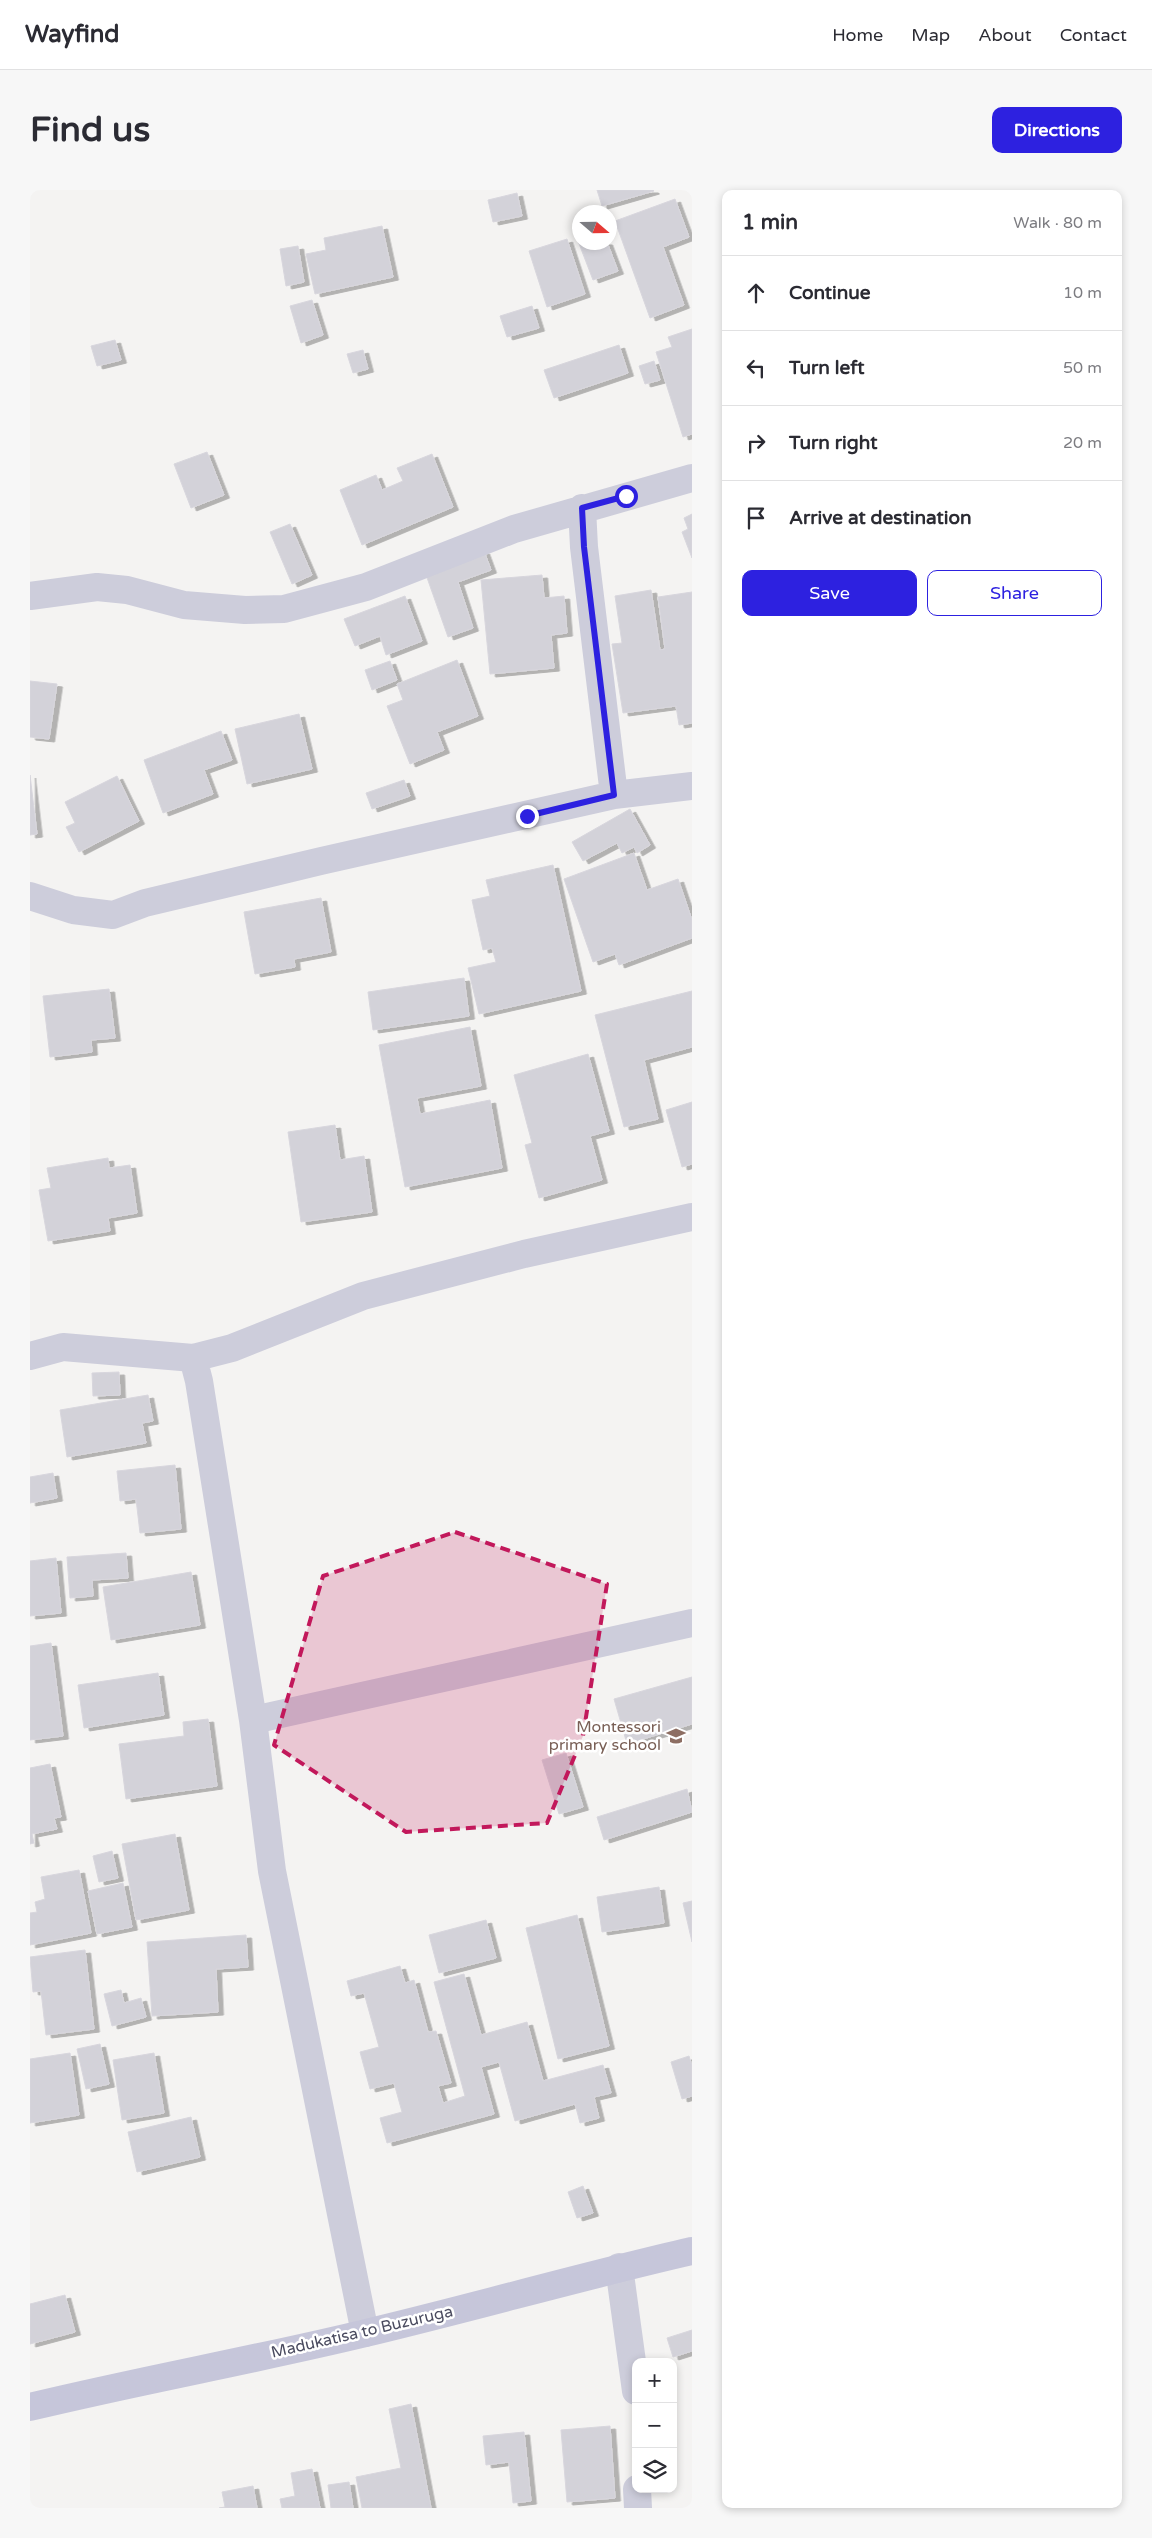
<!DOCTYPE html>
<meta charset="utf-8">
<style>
:root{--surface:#fff;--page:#f7f7f7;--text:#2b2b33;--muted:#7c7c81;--line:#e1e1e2;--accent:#2d21e0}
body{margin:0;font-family:"Varela Round",sans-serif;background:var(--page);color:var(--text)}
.controls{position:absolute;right:15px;bottom:15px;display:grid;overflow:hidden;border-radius:10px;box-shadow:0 2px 8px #0003}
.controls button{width:45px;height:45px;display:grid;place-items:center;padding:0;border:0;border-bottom:1px solid var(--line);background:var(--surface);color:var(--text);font:25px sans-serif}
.compass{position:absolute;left:542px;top:15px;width:45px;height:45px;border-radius:50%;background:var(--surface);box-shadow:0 2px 8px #0003;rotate:110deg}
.stop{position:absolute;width:15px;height:15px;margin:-11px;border:4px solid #2d21e0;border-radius:50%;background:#fff}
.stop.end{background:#2d21e0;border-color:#fff;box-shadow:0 1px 5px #0008}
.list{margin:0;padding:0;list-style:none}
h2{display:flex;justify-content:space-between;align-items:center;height:65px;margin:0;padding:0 20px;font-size:21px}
h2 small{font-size:16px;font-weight:400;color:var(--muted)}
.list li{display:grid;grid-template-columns:32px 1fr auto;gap:15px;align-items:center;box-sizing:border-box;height:75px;padding:0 20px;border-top:1px solid var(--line)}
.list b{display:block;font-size:19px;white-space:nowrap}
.list em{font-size:16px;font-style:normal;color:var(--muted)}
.actions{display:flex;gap:10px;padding:15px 20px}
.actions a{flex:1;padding:11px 0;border:1px solid var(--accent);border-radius:10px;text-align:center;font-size:18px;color:var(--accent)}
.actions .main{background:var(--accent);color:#fff}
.icon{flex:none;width:28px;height:28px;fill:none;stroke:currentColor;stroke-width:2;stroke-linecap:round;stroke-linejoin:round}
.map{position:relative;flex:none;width:662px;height:2318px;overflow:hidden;border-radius:10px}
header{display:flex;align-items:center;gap:30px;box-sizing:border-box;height:70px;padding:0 25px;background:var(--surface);border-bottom:1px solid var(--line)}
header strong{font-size:24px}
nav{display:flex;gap:28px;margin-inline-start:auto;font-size:18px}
.intro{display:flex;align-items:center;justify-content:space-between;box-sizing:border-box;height:120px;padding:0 30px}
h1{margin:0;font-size:35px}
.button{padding:12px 22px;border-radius:10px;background:var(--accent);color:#fff;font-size:18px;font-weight:700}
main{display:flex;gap:30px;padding:0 30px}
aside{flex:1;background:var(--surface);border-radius:10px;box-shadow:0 2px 8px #0003}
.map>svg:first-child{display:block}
.building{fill:#d3d2d9;stroke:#d8d6dd;filter:url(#shadow)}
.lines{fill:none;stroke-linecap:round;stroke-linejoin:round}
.minor{stroke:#cdcddb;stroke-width:28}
.secondary{stroke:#c6c6da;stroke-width:28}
.route{stroke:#2d21e0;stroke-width:6}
.marked{fill:#c2185b;fill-opacity:0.2;stroke:#c2185b;stroke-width:4;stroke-dasharray:10 6;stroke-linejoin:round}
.labels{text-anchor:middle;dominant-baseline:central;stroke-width:5;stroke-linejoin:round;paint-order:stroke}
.education-label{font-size:16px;fill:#785e54;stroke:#fff;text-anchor:end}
.street-label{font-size:16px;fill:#4a4b5f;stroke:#fff}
</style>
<header>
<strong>Wayfind</strong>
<nav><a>Home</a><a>Map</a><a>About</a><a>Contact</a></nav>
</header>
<div class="intro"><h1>Find us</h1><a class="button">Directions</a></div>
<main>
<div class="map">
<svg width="662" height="2318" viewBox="0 0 662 2318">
<defs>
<filter id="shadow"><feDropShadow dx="5.5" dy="3" stdDeviation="0" flood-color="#0004"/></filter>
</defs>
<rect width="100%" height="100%" fill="#f4f3f2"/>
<path class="building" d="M567 0H623L624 1 572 16Z
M487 3 492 26 463 32 458 10Z
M645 9 659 47 633 57 654 115 620 128 585 31Z
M352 36 363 87 285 104 276 64 296 60 294 48Z
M537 49 555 104 517 117 499 61Z
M550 50V52H577L588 81 563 90 548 51Z
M268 56 274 92 256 96 250 59Z
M282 110 293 145 271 153 260 116Z
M502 116 509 138 477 147 470 126Z
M662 139V244L653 247 626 162 642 157 638 147Z
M85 150 91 170 67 176 61 156Z
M589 155 598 183 524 208 514 180Z
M333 160 338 179 323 183 317 164Z
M624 171 630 190 615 194 609 176Z
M177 262 194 305 161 318 144 274Z
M402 264 423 317 332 355 310 300 346 285 352 300 373 291 367 278Z
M662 324V368L652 342 658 339 654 328Z
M260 334 282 385 262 394 240 342Z
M454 361 461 380 428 392 443 438 418 447 395 382Z
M512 385 514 408 534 406 537 443 521 445 524 478 460 484 451 390Z
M621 400 630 460 635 459 628 407 662 402V533L649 535 646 516 593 523 582 454 592 453 585 406Z
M375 406 392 451 356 465 350 446 325 456 314 429Z
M427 470 448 526 407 542 414 560 380 574 357 516 373 510 367 494Z
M360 471 367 490 342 500 335 480Z
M0 491 27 494 19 549 0 547Z
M269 524 282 579 217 594 205 539Z
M191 541 202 570 174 580 183 604 133 623 114 570Z
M0 585 7 644 0 645Z
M87 586 109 631 49 662 36 637 45 633 35 612Z
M374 590 380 606 342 619 336 603Z
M600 619 620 655 607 663 604 657 592 663 587 653 553 671 542 652Z
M604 663 617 700 648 689 662 730V748L589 775 585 764 563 772 534 689Z
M523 675 551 801 449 824 438 778 466 772 462 758 453 760 442 710 460 706 456 690Z
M291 708 301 762 264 769 265 777 225 784 214 722Z
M434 788 439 826 343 840 338 802Z
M79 799 85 848 61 850 62 862 20 867 13 806Z
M662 801V857L614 870 628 929 594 937 565 825Z
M440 837 451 896 387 908 390 924 460 910 472 978 375 997 349 855Z
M558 864 579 941 560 946 572 990 509 1008 495 955 502 953 484 885Z
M662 912V974L652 977 636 920Z
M305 935 310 970 334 966 342 1022 271 1032 258 942Z
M78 968 79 978 100 975 107 1023 78 1028 80 1041 18 1051 9 1000 21 998 17 978Z
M89 1182 90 1205 63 1206 62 1183Z
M118 1205 123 1231 112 1233 116 1253 37 1267 30 1220Z
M145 1275 151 1339 110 1343 106 1309 90 1311 87 1281Z
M23 1283 27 1308 0 1313V1287Z
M96 1363 98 1388 62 1390 63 1406 40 1408 37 1367Z
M26 1368 31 1423 0 1426V1371Z
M161 1382 170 1435 81 1450 73 1397Z
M21 1453 33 1546 0 1550V1456Z
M128 1483 134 1525 54 1538 48 1495Z
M662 1487V1534L597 1554 584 1509Z
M178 1529 187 1596 96 1609 89 1554 154 1546 153 1532Z
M536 1563 553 1617 529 1624 512 1570Z
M20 1574 31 1627 24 1628 27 1639 2 1644 4 1653 0 1654V1578Z
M657 1599 662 1622 574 1650 567 1627Z
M145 1644 159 1720 106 1730 92 1654Z
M82 1661 88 1688 69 1692 63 1666Z
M49 1680 61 1743 0 1755V1723L7 1722 5 1712 15 1709 11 1687Z
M93 1693 102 1737 67 1744 58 1701Z
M629 1697 634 1733 572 1742 567 1707Z
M662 1711V1752L653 1713Z
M547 1725 579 1856 528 1869 496 1738Z
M456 1730 466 1768 409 1783 399 1745Z
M216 1745 218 1777 186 1779 188 1822 122 1826 117 1752Z
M55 1760 64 1839 16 1845 11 1801 3 1802 0 1767Z
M370 1776 375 1793 384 1790 398 1842 406 1841 421 1893 408 1896 413 1913 435 1906 404 1792 434 1784 451 1845 497 1832 513 1891 573 1875 581 1903 564 1907 569 1928 550 1933 545 1914 485 1931 469 1872 451 1877 464 1924 357 1953 350 1928 372 1922 364 1893 340 1899 330 1862 349 1857 334 1803 321 1806 317 1791Z
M91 1800 94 1813 111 1808 116 1827 82 1836 74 1804Z
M70 1854 79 1894 56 1899 47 1859Z
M40 1863 49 1925 0 1933V1869Z
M124 1863 134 1923 92 1930 83 1870Z
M659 1866 662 1876V1906L652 1909 641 1872Z
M161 1927 170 1967 107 1982 98 1942Z
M553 1996 563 2023 547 2028 538 2002Z
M35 2105 45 2142 0 2154V2114Z
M662 2140V2161L643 2167 637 2148Z
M381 2214 401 2318H332L326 2287 371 2278 359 2219Z
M580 2236 585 2308 537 2312 531 2240Z
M494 2242 501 2311 483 2313 479 2272 456 2275 453 2246Z
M282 2279 290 2318H252L250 2309 265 2306 261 2283Z
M319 2292 323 2318H301L298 2295Z
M223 2296 227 2318H189L195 2317 192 2302Z"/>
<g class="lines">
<path class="minor" d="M552 318 554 357 584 605
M0 406 67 397 97 400 154 415 215 420 254 419 336 397 484 339 662 288
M0 706 43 720 83 725 115 713 291 671 584 605 662 596
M0 1166 33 1157 163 1168 202 1158 333 1106 494 1064 662 1027
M163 1168 169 1191 223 1530 242 1681 335 2143
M223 1530 662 1433
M589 2077 606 2201
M607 2299 608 2318"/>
<path class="secondary" d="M0 2217C112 2190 224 2170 336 2143 445 2117 553 2086 662 2061"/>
</g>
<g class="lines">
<path class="route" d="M497 626 584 605 554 357 552 318 596 306"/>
</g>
<path class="marked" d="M425 1342 577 1394 553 1546 517 1633 376 1642 244 1555 293 1386Z"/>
<defs>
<g id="school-bare" transform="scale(1.5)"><path d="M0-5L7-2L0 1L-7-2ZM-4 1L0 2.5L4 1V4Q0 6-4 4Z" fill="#8d6e63" stroke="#fff" stroke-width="2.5" paint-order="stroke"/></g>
</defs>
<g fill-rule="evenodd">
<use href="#school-bare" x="646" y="1546"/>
</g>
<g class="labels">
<g class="education-label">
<text x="631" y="1537">Montessori<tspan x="631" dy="18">primary school</tspan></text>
</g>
<g class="street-label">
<text transform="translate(332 2142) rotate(-13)">Madukatisa to Buzuruga</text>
</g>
</g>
</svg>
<div class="controls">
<button>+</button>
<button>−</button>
<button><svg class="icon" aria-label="layers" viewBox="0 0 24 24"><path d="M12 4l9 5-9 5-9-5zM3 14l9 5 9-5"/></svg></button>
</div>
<svg class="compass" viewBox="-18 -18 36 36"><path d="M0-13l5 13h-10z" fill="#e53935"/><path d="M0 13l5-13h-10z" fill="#7c7c81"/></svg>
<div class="stop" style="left:596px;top:306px"></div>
<div class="stop end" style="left:497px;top:626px"></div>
</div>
<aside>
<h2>1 min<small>Walk · 80 m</small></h2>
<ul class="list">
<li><svg class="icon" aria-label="ahead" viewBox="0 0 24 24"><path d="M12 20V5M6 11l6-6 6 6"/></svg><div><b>Continue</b></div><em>10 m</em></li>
<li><svg class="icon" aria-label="left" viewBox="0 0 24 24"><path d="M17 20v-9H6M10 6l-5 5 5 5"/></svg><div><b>Turn left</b></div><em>50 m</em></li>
<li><svg class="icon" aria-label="right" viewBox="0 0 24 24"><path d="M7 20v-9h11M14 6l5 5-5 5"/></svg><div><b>Turn right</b></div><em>20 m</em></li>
<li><svg class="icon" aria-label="arrive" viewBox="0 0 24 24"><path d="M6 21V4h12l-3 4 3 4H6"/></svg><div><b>Arrive at destination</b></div></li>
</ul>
<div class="actions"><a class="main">Save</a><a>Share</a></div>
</aside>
</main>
